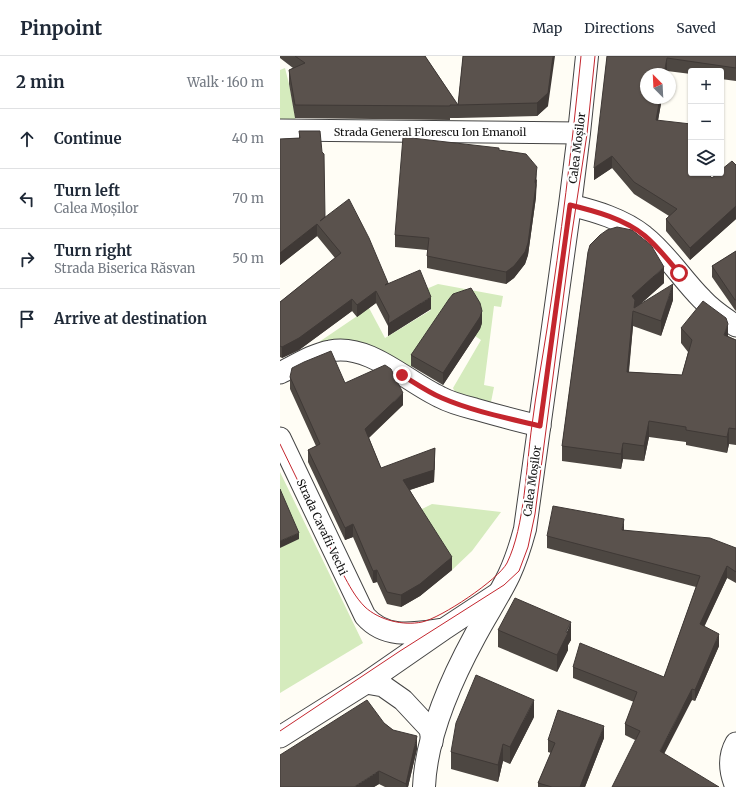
<!DOCTYPE html>
<meta charset="utf-8">
<style>
:root{--surface:#fff;--page:#f6f6f7;--text:#1f2937;--muted:#747a83;--line:#e0e1e3}
body{margin:0;font-family:Merriweather,serif;background:var(--page);color:var(--text)}
.controls{position:absolute;right:12px;top:12px;display:grid;overflow:hidden;border-radius:4px;box-shadow:0 1px 3px #0004}
.controls button{width:36px;height:36px;display:grid;place-items:center;padding:0;border:0;border-bottom:1px solid var(--line);background:var(--surface);color:var(--text);font:20px sans-serif}
.compass{position:absolute;left:360px;top:12px;width:36px;height:36px;border-radius:50%;background:var(--surface);box-shadow:0 1px 3px #0004;rotate:336deg}
.stop{position:absolute;width:12px;height:12px;margin:-9px;border:3px solid #c4262e;border-radius:50%;background:#fff}
.stop.end{background:#c4262e;border-color:#fff;box-shadow:0 1px 4px #0008}
.list{margin:0;padding:0;list-style:none}
h2{display:flex;justify-content:space-between;align-items:center;height:52px;margin:0;padding:0 16px;font-size:17px}
h2 small{font-size:13px;font-weight:400;color:var(--muted)}
.list li{display:grid;grid-template-columns:26px 1fr auto;gap:12px;align-items:center;box-sizing:border-box;height:60px;padding:0 16px;border-top:1px solid var(--line)}
.list b{display:block;font-size:15px;white-space:nowrap}
.list p{margin:0;font-size:13px;white-space:nowrap;color:var(--muted)}
.list em{font-size:13px;font-style:normal;color:var(--muted)}
.icon{flex:none;width:22px;height:22px;fill:none;stroke:currentColor;stroke-width:2;stroke-linecap:round;stroke-linejoin:round}
.map{position:relative;flex:none;width:456px;height:731px;overflow:hidden}
header{display:flex;align-items:center;gap:24px;box-sizing:border-box;height:56px;padding:0 20px;background:var(--surface);border-bottom:1px solid var(--line)}
header strong{font-size:19px}
nav{display:flex;gap:22px;margin-inline-start:auto;font-size:14px}
main{display:flex}
aside{flex:1;background:var(--surface)}
.map>svg:first-child{display:block}
.green{fill:#d5ebbd}
.lines{fill:none;stroke-linecap:round;stroke-linejoin:round}
.minor-casing{stroke:#444;stroke-width:23}
.tertiary-casing{stroke:#444;stroke-width:24}
.minor{stroke:#fff;stroke-width:21}
.tertiary{stroke:#fff;stroke-width:22}
.tram{stroke:#c4262e;stroke-width:1}
.wall{fill:#4d4742}
.shaded-wall{fill:#3f3936}
.building{fill:#5a524d;stroke:#3f3936}
.route{stroke:#c4262e;stroke-width:5}
.labels{text-anchor:middle;dominant-baseline:central;stroke-width:4;stroke-linejoin:round;paint-order:stroke}
.street-label{font-size:11px;fill:#111;stroke:#fff}
</style>
<header>
<strong>Pinpoint</strong>
<nav><a>Map</a><a>Directions</a><a>Saved</a></nav>
</header>
<main>
<aside>
<h2>2 min<small>Walk · 160 m</small></h2>
<ul class="list">
<li><svg class="icon" aria-label="ahead" viewBox="0 0 24 24"><path d="M12 20V5M6 11l6-6 6 6"/></svg><div><b>Continue</b></div><em>40 m</em></li>
<li><svg class="icon" aria-label="left" viewBox="0 0 24 24"><path d="M17 20v-9H6M10 6l-5 5 5 5"/></svg><div><b>Turn left</b><p>Calea Moșilor</p></div><em>70 m</em></li>
<li><svg class="icon" aria-label="right" viewBox="0 0 24 24"><path d="M7 20v-9h11M14 6l5 5-5 5"/></svg><div><b>Turn right</b><p>Strada Biserica Răsvan</p></div><em>50 m</em></li>
<li><svg class="icon" aria-label="arrive" viewBox="0 0 24 24"><path d="M6 21V4h12l-3 4 3 4H6"/></svg><div><b>Arrive at destination</b></div></li>
</ul>
</aside>
<div class="map">
<svg width="456" height="731" viewBox="0 0 456 731">
<rect width="100%" height="100%" fill="#fffdf5"/>
<path class="green" d="M5 12 9 28 16 65 0 66V14Z
M158 228 223 240 221 251 214 250 204 329 214 331 211 346 175 336 173 332 201 284 195 280 200 273 169 254 130 313 109 298 92 291 41 289 39 286 89 252 105 282 151 254 144 234Z
M0 416 83 587 0 637Z
M152 448 221 456 192 495 172 514 136 456Z"/>
<g class="lines">
<g class="minor-casing">
<path id="minor" d="M0 74 299 77
M290 149C315 155 343 163 364 180 386 197 402 223 422 243 432 254 444 262 456 270
M0 317C16 309 33 298 50 295 89 287 127 326 160 341 171 347 183 350 195 353 216 359 238 365 260 370
M0 382 85 560C106 584 135 577 164 573
M86 627 103 630 123 644 150 673 152 686
M0 681 86 627 164 573 220 536
M456 687C448 701 450 717 456 731"/>
</g>
<g class="tertiary-casing">
<path id="tertiary" d="M144 731C146 680 171 624 195 580 206 559 219 540 229 519 236 504 241 488 245 473L290 149 299 77 307 0"/>
</g>
<use href="#minor" class="minor"/>
<use href="#tertiary" class="tertiary"/>
<path class="tram" d="M0 388 63 518C69 529 75 541 85 551 99 564 123 570 142 566 161 562 218 524 227 507 245 470 246 410 252 369 256 337 262 305 267 273 281 182 292 91 301 0
M0 675 120 595 224 529 239 515 248 491 255 458 291 183 307 78 315 0"/>
</g>
<path class="wall" d="M0 0H145L178 49V62H170V64L15 62 9 28V14L13 12 0 2Z
M183 0 268 50 257 60 178 62V49Z
M327 0H456V25L441 23V15H411V18L387 15 378 64 411 117 432 122 456 109V163L410 204 386 175V163L389 160 354 138 332 112 314 124Z
M19 75 45 161 108 228 151 253 108 280V270L96 247 77 261 72 255 19 294 2 302 0 301V246L55 202 37 180 0 209V83L19 82Z
M219 94 257 124 256 141 248 199 245 208 234 222 226 228 147 212V194L115 191V179Z
M456 195V255L455 254 432 221V210Z
M308 196 384 227 358 250 393 244 381 280 353 270 349 316 402 319 408 296 401 287V272L448 280 456 284V389L449 388 447 397 406 389V386L369 381 364 405 343 403 341 413 282 405V390Z
M202 267 200 273 163 329 131 310V299Z
M10 321 65 327 123 349 89 382 101 412 155 405 154 426 130 434 172 514 140 540 121 551 107 548 97 526 93 527 73 481 65 484 28 406V394L36 390 10 333Z
M344 474 456 492V527L447 522 424 570 439 590 415 645 412 644 355 684 345 679V668L354 646 293 622V611L384 621 416 531 267 492V480Z
M218 574 291 584 288 589V594L277 616 218 591Z
M254 661 230 708 223 705 218 726 171 713V696Z
M104 667 137 693 128 731H105L99 728 94 731Z
M324 682 305 731H258V727L271 697 268 696V684Z"/>
<path class="shaded-wall" d="M273 0H275L268 50 257 60V47Z
M387 2V15L386 18H384Z
M380 42H382L376 76V64Z
M332 100V112L314 124V112Z
M257 111 256 134V129V141L248 199 245 208 234 222 226 228V216L255 126Z
M456 150V163L410 204V192Z
M37 168V180L0 209V197Z
M384 211V227L354 254 352 240Z
M393 228V244L381 280V265Z
M96 235V247L77 261V249Z
M151 241V253L108 280V268Z
M72 243V255L19 294 2 302V291Z
M202 255V267L200 273 163 329V317Z
M353 255V270L347 331V316Z
M448 268V283L444 279Z
M123 337V349L85 385V373Z
M369 365V381L364 405V390Z
M449 372V388L447 397V381Z
M343 387V403L341 413V398Z
M155 392 154 426 123 436V424Z
M344 463V474H342Z
M73 468V481L65 484V472Z
M19 477V483L0 492V485Z
M172 501V514L140 540 121 551V539Z
M447 510V522L420 580V568Z
M97 514V526L93 527V515Z
M291 566V584L288 589V594L277 616V599Z
M439 578V590L415 645V634Z
M412 633V644L380 706V695Z
M254 644V661L230 708V691Z
M324 670V682L305 731H300Z
M137 680V693L128 731H126V728Z
M223 688V705L218 726V709Z
M99 715V728L94 731H74Z"/>
<path class="building" d="M15 0H145L178 49H170V50L15 49 9 14 25 7Z
M183 0H273L268 37 257 47 178 49Z
M327 0H456V12L387 2 384 18H366V42H380L376 64 411 68V117H427L432 122 438 117H441V114L452 105 456 109V150L410 192 386 163 397 153 354 126 332 100 314 112Z
M19 75H40L42 96 44 98 45 161 40 165 69 143 89 182 108 227 105 229 140 214 151 241 108 268 109 260 96 235 77 249 72 243 19 282 2 291 0 290V246L61 197 37 168 0 197V83L20 82Z
M123 81 219 92V94L246 98 257 111 255 126 256 129 248 187 245 196 234 210 226 216 147 200 149 182 115 179Z
M337 171 352 174 371 189 384 211 352 240 355 244 354 252 393 228 381 265 353 255 347 316 402 319 412 284 401 272 423 245 446 262 448 268 444 279 456 284V373L449 372 447 381 406 374V371L369 365 364 390 343 387 341 398 282 390 308 196 310 189 320 179 327 174Z
M456 195V244H455L432 210Z
M191 232 200 247 202 255 200 261 163 317 131 299 169 243 173 238Z
M51 295 65 327 105 309 111 313 123 337 85 373 101 412 155 392 154 414 123 424 172 501 140 528 121 539 107 536 97 514 93 515 73 468 65 472 28 394 40 388 10 321 12 312 24 306Z
M0 433 19 477 0 485Z
M273 450 344 463 342 474 430 482 456 492V516L447 510 420 568 439 578 415 634 412 633 380 695 439 731H332L360 675 345 668 357 636 293 611 300 587 384 621 420 520 267 480Z
M235 542 291 566 286 576 288 577 277 599 218 574Z
M196 619 254 644 230 691 223 688 218 709 171 696 176 667Z
M87 644 104 667 113 674 137 680 126 728 99 715 74 731H0V699Z
M278 654 324 670 300 731H272L258 727 275 687 268 684Z"/>
<g class="lines">
<path class="route" d="M122 319C135 327 148 336 162 342 192 355 227 362 260 370L290 149C315 155 345 163 365 180 378 191 388 204 399 217"/>
</g>
<g class="labels">
<g class="street-label">
<text x="150" y="76">Strada General Florescu Ion Emanoil</text>
<text transform="translate(297 92) rotate(-83)">Calea Moșilor</text>
<text transform="translate(252 425) rotate(-82)">Calea Moșilor</text>
<text transform="translate(42 471) rotate(65)">Strada Cavafii Vechi</text>
</g>
</g>
</svg>
<div class="controls">
<button>+</button>
<button>−</button>
<button><svg class="icon" aria-label="layers" viewBox="0 0 24 24"><path d="M12 4l9 5-9 5-9-5zM3 14l9 5 9-5"/></svg></button>
</div>
<svg class="compass" viewBox="-18 -18 36 36"><path d="M0-13l5 13h-10z" fill="#e53935"/><path d="M0 13l5-13h-10z" fill="#747a83"/></svg>
<div class="stop" style="left:399px;top:217px"></div>
<div class="stop end" style="left:122px;top:319px"></div>
</div>
</main>
